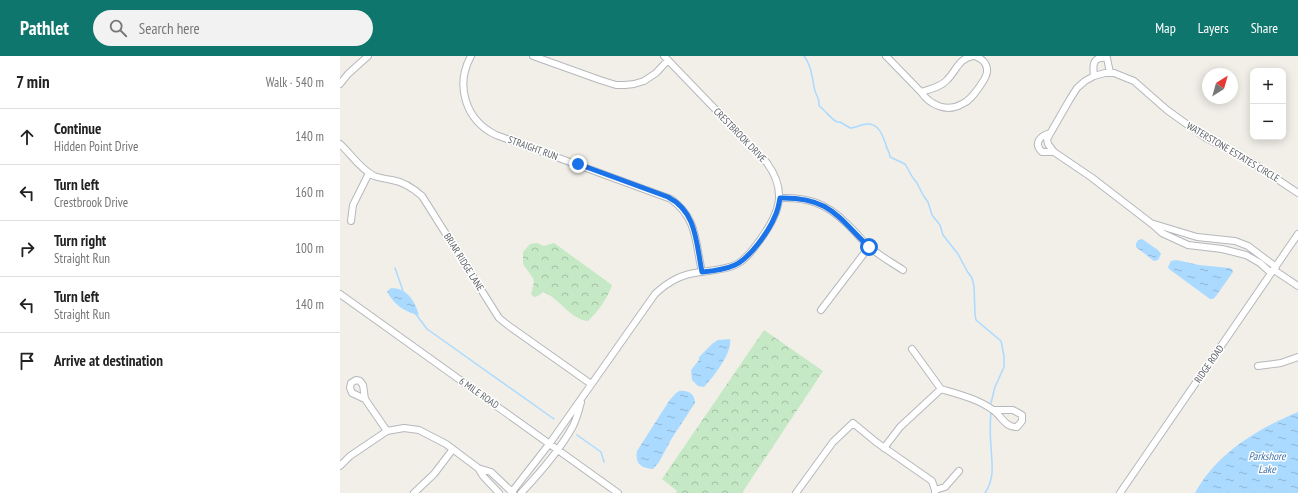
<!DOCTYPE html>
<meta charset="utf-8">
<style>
:root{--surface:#fff;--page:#f2f2f2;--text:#222;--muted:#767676;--line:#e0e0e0;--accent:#0f766e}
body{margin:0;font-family:"PT Sans Narrow",sans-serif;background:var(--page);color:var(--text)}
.controls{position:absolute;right:12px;top:12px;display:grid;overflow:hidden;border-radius:8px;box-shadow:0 2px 10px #0003}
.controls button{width:36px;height:36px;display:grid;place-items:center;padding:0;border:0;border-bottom:1px solid var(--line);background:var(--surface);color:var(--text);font:20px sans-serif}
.compass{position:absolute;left:862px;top:12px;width:36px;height:36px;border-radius:50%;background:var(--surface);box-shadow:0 2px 10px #0003;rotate:37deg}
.stop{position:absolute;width:12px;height:12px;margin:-9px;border:3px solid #1a73e8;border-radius:50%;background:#fff}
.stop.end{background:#1a73e8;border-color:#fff;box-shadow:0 1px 4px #0008}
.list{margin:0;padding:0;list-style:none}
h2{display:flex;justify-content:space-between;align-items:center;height:52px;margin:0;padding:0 16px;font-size:17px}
h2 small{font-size:13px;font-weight:400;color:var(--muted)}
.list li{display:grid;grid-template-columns:26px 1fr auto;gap:12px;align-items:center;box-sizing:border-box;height:56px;padding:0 16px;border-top:1px solid var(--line)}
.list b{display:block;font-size:15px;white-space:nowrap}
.list p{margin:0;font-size:13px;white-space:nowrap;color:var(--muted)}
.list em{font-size:13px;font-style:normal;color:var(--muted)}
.icon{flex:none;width:22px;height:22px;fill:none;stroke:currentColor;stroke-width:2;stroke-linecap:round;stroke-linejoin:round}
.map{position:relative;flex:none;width:958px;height:437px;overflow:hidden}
header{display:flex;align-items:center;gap:24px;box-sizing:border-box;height:56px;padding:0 20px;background:var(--accent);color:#fff}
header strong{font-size:19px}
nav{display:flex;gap:22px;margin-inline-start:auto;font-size:14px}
.search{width:280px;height:36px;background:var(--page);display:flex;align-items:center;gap:10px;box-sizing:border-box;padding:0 14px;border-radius:22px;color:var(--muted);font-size:15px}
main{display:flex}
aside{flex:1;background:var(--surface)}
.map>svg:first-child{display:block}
.forest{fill:url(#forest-crowns)}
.water{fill:url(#water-ripples)}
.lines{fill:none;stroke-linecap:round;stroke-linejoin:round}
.stream{stroke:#aadaff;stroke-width:1.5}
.minor-casing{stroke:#b5b8bc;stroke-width:8}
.minor{stroke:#fff;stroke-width:6}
.route{stroke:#1a73e8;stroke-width:5}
.labels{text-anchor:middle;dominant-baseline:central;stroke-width:3;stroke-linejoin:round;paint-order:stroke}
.street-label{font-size:10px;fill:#5f6368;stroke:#fff}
.water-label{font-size:11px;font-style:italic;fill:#4174aa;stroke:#fff}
</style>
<header>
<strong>Pathlet</strong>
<div class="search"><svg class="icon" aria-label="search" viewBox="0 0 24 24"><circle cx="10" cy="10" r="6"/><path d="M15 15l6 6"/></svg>Search here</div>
<nav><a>Map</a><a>Layers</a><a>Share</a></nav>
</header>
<main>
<aside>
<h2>7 min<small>Walk · 540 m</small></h2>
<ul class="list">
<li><svg class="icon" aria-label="ahead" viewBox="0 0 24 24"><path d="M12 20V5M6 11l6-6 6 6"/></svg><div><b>Continue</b><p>Hidden Point Drive</p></div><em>140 m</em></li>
<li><svg class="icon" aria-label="left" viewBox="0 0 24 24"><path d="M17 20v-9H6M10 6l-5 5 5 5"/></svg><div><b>Turn left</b><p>Crestbrook Drive</p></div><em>160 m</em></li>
<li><svg class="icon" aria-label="right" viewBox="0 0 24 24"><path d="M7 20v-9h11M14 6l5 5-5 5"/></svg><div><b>Turn right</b><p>Straight Run</p></div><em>100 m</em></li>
<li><svg class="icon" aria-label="left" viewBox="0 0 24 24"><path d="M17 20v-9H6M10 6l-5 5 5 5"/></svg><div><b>Turn left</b><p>Straight Run</p></div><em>140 m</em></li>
<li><svg class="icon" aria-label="arrive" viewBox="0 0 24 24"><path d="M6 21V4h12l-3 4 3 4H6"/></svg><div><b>Arrive at destination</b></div></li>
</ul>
</aside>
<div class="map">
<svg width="958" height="437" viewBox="0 0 958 437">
<defs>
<pattern id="forest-crowns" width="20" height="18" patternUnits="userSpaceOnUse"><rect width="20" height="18" fill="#c5e8c5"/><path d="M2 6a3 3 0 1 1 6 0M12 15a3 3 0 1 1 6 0" fill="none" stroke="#a3c0a4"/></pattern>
<pattern id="water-ripples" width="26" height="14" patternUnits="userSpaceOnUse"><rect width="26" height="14" fill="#aadaff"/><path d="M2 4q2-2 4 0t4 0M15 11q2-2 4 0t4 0" fill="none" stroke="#8eb4d2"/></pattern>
</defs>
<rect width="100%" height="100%" fill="#f1efe8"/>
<path class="forest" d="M197 187 204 190 214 187 272 229C268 241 258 256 248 265 229 263 220 242 203 236L198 240 194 241 191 238 194 226 193 222 183 208V196L190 188Z
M424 274 483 315 402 437H336L337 435 322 423Z"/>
<path class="water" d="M802 183 818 194 821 198 818 204 814 205 796 191V188L798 184Z
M836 204 859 209 889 212 892 213 893 216 876 240 873 243H870L829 213 828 211 831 205Z
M51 232C67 232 75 245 79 259 64 256 55 249 47 236Z
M390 283C393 296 373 322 364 331L358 330 352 324 351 314 359 304V301L373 287 378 284Z
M339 335C348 334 355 338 355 347L332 382 319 406 313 413C300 412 295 407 297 395L329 345 335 338Z
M958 356V437H855C877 397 917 373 958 356Z"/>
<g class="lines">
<path class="stream" d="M464 0C472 10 472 23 475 35 477 41 480 43 479 50 486 55 490 62 497 66H500L510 72C516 72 523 67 529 68 540 69 543 81 546 89 547 94 550 96 550 101L565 108 573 122 577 127 583 139 588 146 592 159 600 169 603 179 618 198 627 215 632 222 634 230 635 258 636 264 661 285 664 300V311L655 331 651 347
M55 212 63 235
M75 257 87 273 214 363
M237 379 261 396 264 406
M645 437C655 422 652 408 651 391 650 379 650 367 651 355"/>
<g class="minor-casing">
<path id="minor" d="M131 0C115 29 125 64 156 79L331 143C358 163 355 186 362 216
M193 0 260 24 276 29H285L294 28 304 25 316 17 328 4
M546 0 581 36C590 49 607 57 622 48 630 45 635 37 640 30 643 25 648 20 647 13 646 6 642 3 635 0
M754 20C753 11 751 0 767 2L770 17
M0 28 8 18 28 0
M581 36C590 33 601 31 607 24 616 15 619 2 633 0
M710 77C700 80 693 87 702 96H714
M0 88C12 99 19 112 34 120 40 122 46 123 52 124 64 126 73 132 82 140L159 262 169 270 251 328
M440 142C467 141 486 147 506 167 514 174 520 182 527 189 538 199 551 206 563 214
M11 165 13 149 29 117
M814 168 857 181 895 185 908 190 936 211
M934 214 958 230
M931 217 920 207 906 199 882 193 848 189 822 177 812 168 751 121 714 96 708 88 707 83 730 43 737 32 745 25 754 20 765 17H774L794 25 827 54 866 82 910 105 958 137
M0 238 278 437
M481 254 529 191
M572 293 601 333
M918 310 941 307 958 301
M25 343 12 337 10 332 11 327 16 324 20 325 23 329 25 343 47 375
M544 392 560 371 601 333C618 338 638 343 653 354 661 359 665 372 677 371L682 365V359L673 354H654
M0 410 10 400 47 375 64 372 79 374 106 388 138 412 151 416 173 437
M138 412 143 420 159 437
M595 434 605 431 619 415
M74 437 94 418 113 393
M171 437 210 387 315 238C329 225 342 218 361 216 373 214 386 214 397 208 407 203 413 193 420 184 439 158 448 136 427 107L324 0
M181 437C199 418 221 392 233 370 237 362 239 354 241 346
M456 437 493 386 513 367 536 386 592 425 595 434V437
M780 437 958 178"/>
</g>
<use href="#minor" class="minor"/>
</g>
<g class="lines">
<path class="route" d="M238 108 328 141C357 156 356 187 362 216 373 215 384 214 395 209 410 202 429 175 435 160 438 154 439 148 440 142 489 141 497 160 529 191"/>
</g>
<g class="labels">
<g class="street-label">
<text transform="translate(400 79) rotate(46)">CRESTBROOK DRIVE</text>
<text transform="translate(193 92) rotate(20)">STRAIGHT RUN</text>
<text transform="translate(893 96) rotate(31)">WATERSTONE ESTATES CIRCLE</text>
<text transform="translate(124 206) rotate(58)">BRIAR RIDGE LANE</text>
<text transform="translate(869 308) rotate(-55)">RIDGE ROAD</text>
<text transform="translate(139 337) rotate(35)">6 MILE ROAD</text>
</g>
<g class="water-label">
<text x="927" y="400">Parkshore<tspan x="927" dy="13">Lake</tspan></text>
</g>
</g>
</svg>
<div class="controls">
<button>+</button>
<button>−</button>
</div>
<svg class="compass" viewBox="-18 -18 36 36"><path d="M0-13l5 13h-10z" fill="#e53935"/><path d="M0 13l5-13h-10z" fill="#767676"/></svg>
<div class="stop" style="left:529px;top:191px"></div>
<div class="stop end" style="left:238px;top:108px"></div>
</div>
</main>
